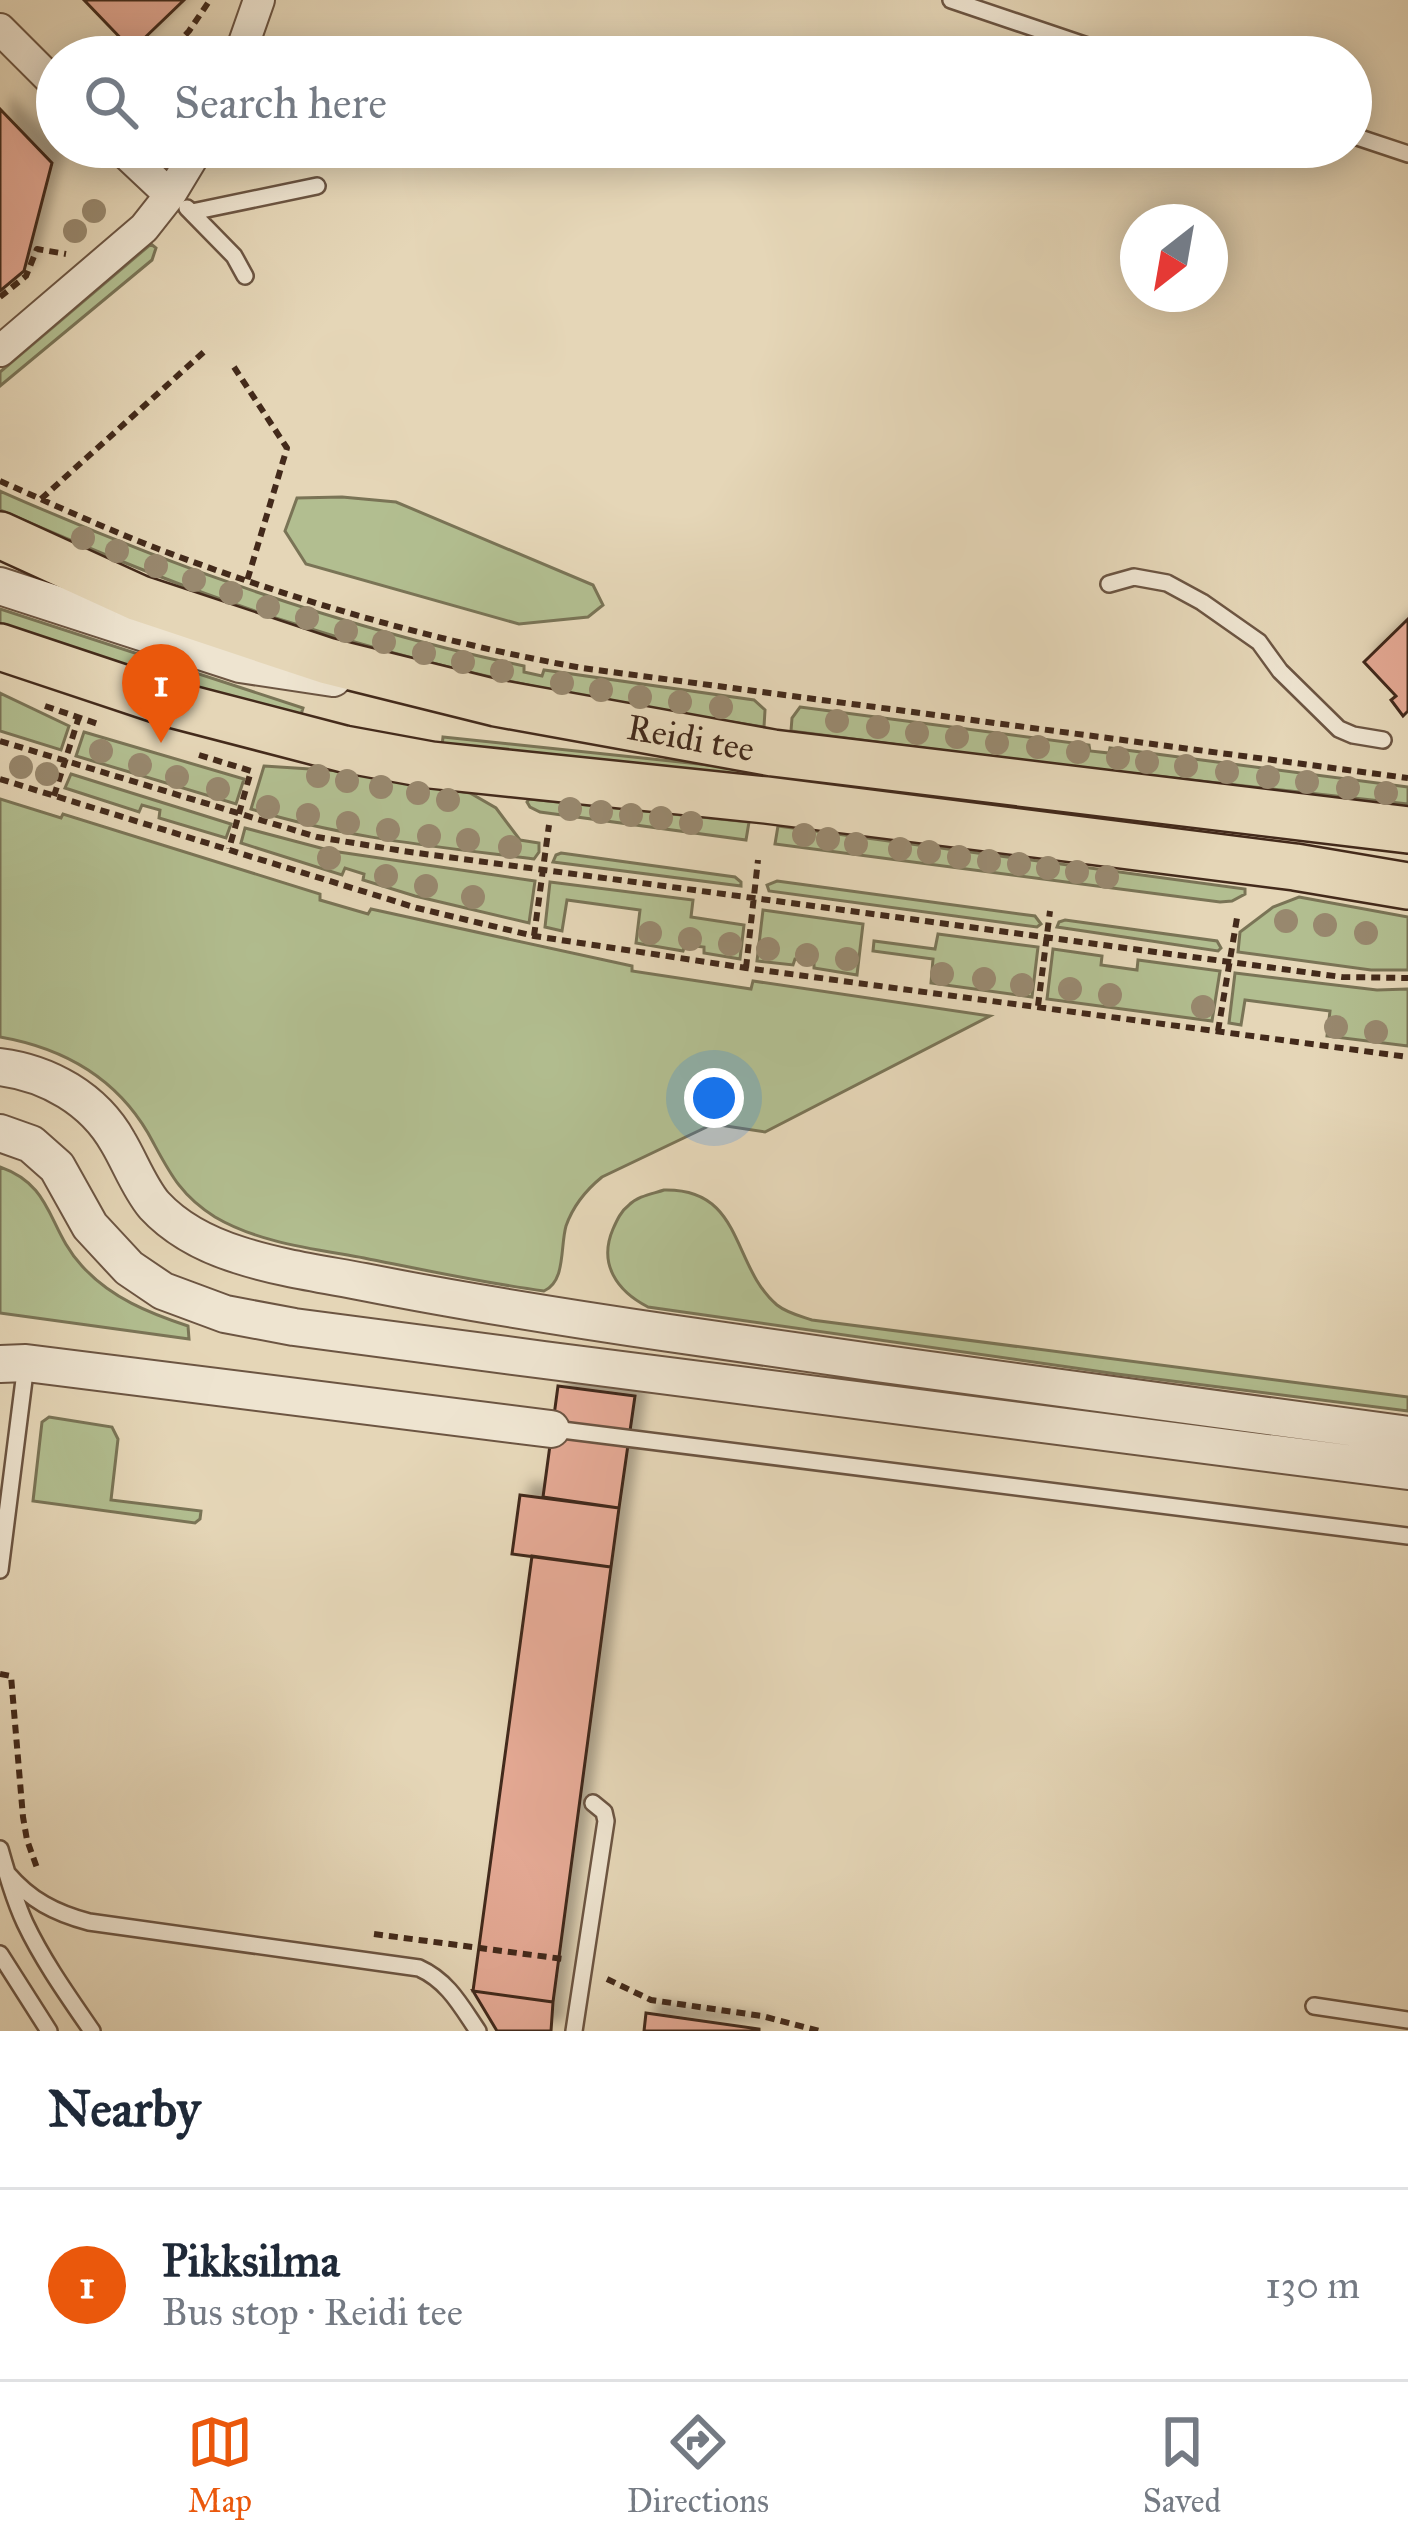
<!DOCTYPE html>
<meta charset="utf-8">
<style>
:root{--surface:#fff;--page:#f6f6f7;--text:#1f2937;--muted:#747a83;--line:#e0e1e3;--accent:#ea580c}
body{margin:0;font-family:"IM FELL Great Primer",serif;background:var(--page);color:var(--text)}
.compass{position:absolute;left:1120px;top:204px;width:108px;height:108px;border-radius:50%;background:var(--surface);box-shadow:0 6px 30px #0003;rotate:211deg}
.you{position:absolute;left:714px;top:1098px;width:42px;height:42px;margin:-30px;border:9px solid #fff;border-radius:50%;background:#1a73e8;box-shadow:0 0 0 18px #1a73e833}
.badge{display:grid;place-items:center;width:78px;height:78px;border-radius:50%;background:var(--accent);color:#fff;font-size:39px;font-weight:700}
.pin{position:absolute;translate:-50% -99px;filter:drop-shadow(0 3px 6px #0008)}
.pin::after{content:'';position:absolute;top:63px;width:42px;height:36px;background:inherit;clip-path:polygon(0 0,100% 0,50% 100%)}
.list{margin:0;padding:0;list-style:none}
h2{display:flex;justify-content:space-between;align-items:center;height:156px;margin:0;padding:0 48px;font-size:51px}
h2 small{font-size:39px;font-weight:400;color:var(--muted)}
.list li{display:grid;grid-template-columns:78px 1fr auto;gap:36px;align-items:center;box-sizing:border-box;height:192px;padding:0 48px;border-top:3px solid var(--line)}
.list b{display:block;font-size:45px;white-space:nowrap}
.list p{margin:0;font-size:39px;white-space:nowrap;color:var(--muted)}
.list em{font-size:39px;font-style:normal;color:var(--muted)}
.icon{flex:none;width:66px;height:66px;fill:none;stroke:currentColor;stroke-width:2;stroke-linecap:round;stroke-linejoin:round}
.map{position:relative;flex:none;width:1408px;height:2031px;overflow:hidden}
.search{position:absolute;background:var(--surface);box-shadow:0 6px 30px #0003;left:36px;right:36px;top:36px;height:132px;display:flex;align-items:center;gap:30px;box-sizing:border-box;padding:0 42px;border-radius:66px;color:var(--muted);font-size:45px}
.sheet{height:348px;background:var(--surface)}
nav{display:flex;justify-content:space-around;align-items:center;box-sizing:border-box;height:168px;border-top:3px solid var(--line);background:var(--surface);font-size:33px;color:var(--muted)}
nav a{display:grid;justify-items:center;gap:6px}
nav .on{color:var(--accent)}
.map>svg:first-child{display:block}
.green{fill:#b2be90;stroke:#7a7456;stroke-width:3}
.building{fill:#e3a893;stroke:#432a1b;stroke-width:3;filter:url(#shadow)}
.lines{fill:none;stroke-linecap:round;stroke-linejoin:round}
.service-casing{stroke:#6c5542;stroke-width:20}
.minor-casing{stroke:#6c5542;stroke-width:34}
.tertiary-casing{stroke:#6c5542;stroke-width:40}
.primary-casing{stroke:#432a1b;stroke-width:50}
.path{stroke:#432a1b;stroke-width:6;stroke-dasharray:9 6;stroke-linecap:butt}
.service{stroke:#eee4d0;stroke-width:15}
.minor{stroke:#eee4d0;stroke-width:30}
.tertiary{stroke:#eee4d0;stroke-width:36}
.primary{stroke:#e5d6b7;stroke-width:45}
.tree{fill:#98886e}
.labels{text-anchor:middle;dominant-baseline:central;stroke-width:12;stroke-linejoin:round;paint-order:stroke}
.street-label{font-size:36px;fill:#432a1b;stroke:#eee4d0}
</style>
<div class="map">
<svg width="1408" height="2031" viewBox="0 0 1408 2031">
<defs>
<filter id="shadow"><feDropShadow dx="11" dy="-11" stdDeviation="6" flood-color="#0004"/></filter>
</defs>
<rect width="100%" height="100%" fill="#e5d6b7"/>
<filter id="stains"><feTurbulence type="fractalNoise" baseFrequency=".00167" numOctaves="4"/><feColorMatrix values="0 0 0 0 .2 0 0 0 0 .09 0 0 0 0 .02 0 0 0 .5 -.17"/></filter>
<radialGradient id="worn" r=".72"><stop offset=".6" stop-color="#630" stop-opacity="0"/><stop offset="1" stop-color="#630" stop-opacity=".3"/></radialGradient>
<path class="green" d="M151 244 156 248 152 260 0 386V372Z
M0 491C169 566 342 628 524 666V672L542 676 544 670 754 700 765 710 764 727C610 704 457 675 308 628 202 596 101 554 0 510Z
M342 497 396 502 593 585 603 605 588 617 519 624 306 564 285 531 297 498Z
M0 609 303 708 300 718 175 683 0 626Z
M0 693 69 726 61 750 0 731Z
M800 707 1089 745 1090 751 1109 753 1110 748 1408 787V804L1048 764 791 731 792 718Z
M84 732 244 779 236 804 76 756Z
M443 737 756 770 755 780 442 746Z
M264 766 341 771 470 793 496 808 520 840 539 843V852L534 859C440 847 343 838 251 809Z
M786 773 1185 822 1184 831 785 784Z
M71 774 231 824 226 838 159 818 160 810 142 805 139 812 65 788Z
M0 799 61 818 63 814 320 894V900L368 914 371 909 632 966V971L751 989 753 981 990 1016 765 1132 713 1124 602 1177C586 1190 573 1206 566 1226 560 1247 566 1281 544 1291 484 1283 424 1270 364 1258 315 1249 259 1243 215 1217 178 1194 168 1169 148 1133 115 1077 63 1048 0 1037Z
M529 799 749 822 746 840 540 812 530 807 527 802Z
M778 826 1245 889V894L1232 901 1220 902 775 844Z
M245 828 332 851 535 881 529 923 415 896 363 880 364 874 345 868 342 875 241 843Z
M561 853 735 877 741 882V886L553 862 556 855Z
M777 881 1035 916 1041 924 1037 927 769 891 767 885Z
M550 882 693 900 691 917 744 925 740 959 704 953V947L685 945 683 951 636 943 640 910 567 900 562 931 545 927Z
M1299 897 1408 917V970H1371L1238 952 1240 932 1273 907Z
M763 910 863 924 857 975 814 968V961L795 959 793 965 757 961Z
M1065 920 1217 941 1221 948 1218 951 1057 927 1059 922Z
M938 934 1038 947 1032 997 931 983 933 959 873 951 874 941 935 949Z
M1053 949 1102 956 1101 965 1137 970 1138 960 1220 971 1212 1021 1047 999Z
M1235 973 1377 990 1408 989V1046L1327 1036 1330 1011 1245 1000 1241 1025 1229 1023Z
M0 1167C54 1186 47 1228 82 1266 111 1298 149 1313 188 1326L189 1339 0 1313Z
M664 1190C744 1188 731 1266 777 1305 787 1313 800 1316 812 1320L1408 1397V1411L1117 1374 648 1307C617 1291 598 1264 613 1229 617 1220 621 1211 629 1205 638 1196 652 1194 664 1190Z
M49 1417 112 1427 118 1439 111 1500 201 1511 200 1519 195 1523 33 1501 42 1422Z"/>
<path class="building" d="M84 0H184L132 50Z
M0 109 52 163 24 271 0 291Z
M1408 619V711L1403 716 1391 700 1396 696 1364 662Z
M558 1386 635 1396 619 1508 543 1497Z
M520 1495 619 1508 611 1567 512 1554Z
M532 1556 611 1567 553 2002 473 1991Z
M473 1991 553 2002 551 2031H497Z
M646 2013 759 2029V2031H644Z"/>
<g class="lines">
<g class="service-casing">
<path id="service" d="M951 0 1120 57
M1351 135 1408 154
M187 208 234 256 245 276
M192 212 317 186
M1109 584 1134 577 1167 583 1202 602 1259 642 1280 671 1339 729 1353 735 1383 740
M554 1429 1408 1536
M0 1570 26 1364
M0 1849C7 1874 14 1899 25 1923 43 1961 68 1996 92 2031
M7 1873C30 1900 55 1913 89 1922L419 1968C448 1981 461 2006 478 2031
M0 1954 49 2031
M1314 2006 1408 2020
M574 2031 606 1821 604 1812 593 1803"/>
</g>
<g class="minor-casing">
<path id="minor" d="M0 29 57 86
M239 57 259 0
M119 147 170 195
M0 351 144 228 170 195 199 147"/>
</g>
<g class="tertiary-casing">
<path id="tertiary" d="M0 586 240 664 333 678
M0 1067C48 1073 94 1099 118 1142 130 1162 139 1187 154 1205 177 1230 207 1245 239 1255 279 1268 322 1274 364 1282 465 1302 567 1318 669 1333 915 1369 1161 1403 1408 1435
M0 1133 31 1144 57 1167 90 1226 129 1268 163 1291 225 1314 294 1327 544 1360 1408 1471
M0 1364 26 1363 551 1429"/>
</g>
<g class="primary-casing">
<g id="primary">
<path id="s1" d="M0 535 138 598 327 661 496 703 773 753 1408 830"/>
<path d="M0 647 171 704 344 749 431 765 766 800 1295 867 1408 886"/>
</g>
</g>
<path class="path" d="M165 57 189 31 210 0
M0 297 26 276 37 249 66 254
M234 367 287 448 247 581
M0 481C59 507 117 534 177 556 309 605 444 643 582 668L1408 778
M41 499 206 350
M45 706 101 725
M0 741 317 837 403 851 1342 977 1408 978
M199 755 251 771 229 849
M0 779 417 908 534 936 746 968 1408 1057
M54 796 78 720
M534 936 549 825
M746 968 758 860
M1038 1006 1050 911
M1218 1031 1237 918
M0 1674 11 1676 23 1817 27 1840 37 1868
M374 1934 563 1959
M607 1979 651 2000 762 2016 820 2031"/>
<use href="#service" class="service"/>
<use href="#minor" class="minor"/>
<use href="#tertiary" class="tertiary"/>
<use href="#primary" class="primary"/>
</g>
<g class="tree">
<circle cx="94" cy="211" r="12"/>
<circle cx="75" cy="231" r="12"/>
<circle cx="83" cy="538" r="12"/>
<circle cx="117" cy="551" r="12"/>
<circle cx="156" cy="566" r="12"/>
<circle cx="194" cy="580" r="12"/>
<circle cx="231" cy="593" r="12"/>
<circle cx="268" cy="607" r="12"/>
<circle cx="307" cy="618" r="12"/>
<circle cx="346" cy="631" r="12"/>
<circle cx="384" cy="642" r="12"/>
<circle cx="424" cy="653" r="12"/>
<circle cx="463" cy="662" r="12"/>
<circle cx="502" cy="671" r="12"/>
<circle cx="562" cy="683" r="12"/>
<circle cx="601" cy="690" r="12"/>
<circle cx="640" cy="697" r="12"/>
<circle cx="680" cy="702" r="12"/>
<circle cx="721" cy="707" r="12"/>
<circle cx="837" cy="721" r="12"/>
<circle cx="878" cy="727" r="12"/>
<circle cx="917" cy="733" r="12"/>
<circle cx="957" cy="737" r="12"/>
<circle cx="997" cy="743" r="12"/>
<circle cx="1038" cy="747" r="12"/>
<circle cx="101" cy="751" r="12"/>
<circle cx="1078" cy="752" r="12"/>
<circle cx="1118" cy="758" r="12"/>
<circle cx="1147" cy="762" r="12"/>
<circle cx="140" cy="765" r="12"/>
<circle cx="1186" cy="766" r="12"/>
<circle cx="21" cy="767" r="12"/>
<circle cx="1227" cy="772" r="12"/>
<circle cx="47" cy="774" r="12"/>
<circle cx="318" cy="776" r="12"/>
<circle cx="177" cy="777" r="12"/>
<circle cx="1268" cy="777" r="12"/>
<circle cx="347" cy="781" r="12"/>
<circle cx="1307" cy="782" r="12"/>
<circle cx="381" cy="787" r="12"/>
<circle cx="1348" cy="788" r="12"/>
<circle cx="218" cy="789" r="12"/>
<circle cx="418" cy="793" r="12"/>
<circle cx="1386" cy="793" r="12"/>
<circle cx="448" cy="800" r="12"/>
<circle cx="268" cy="807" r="12"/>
<circle cx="570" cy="809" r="12"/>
<circle cx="601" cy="812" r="12"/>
<circle cx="308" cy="815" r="12"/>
<circle cx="631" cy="815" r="12"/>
<circle cx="661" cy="818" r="12"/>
<circle cx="348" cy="823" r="12"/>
<circle cx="691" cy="823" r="12"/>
<circle cx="388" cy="830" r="12"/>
<circle cx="804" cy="835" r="12"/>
<circle cx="429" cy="836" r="12"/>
<circle cx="828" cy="839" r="12"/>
<circle cx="468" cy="840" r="12"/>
<circle cx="856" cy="844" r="12"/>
<circle cx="510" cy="847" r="12"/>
<circle cx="900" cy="849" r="12"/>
<circle cx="929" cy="852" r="12"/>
<circle cx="959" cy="857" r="12"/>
<circle cx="329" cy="858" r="12"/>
<circle cx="989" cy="861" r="12"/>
<circle cx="1019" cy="864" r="12"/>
<circle cx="1048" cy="868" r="12"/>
<circle cx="1077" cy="872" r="12"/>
<circle cx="386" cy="876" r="12"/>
<circle cx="1107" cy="877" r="12"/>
<circle cx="426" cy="886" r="12"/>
<circle cx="473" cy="897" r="12"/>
<circle cx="1286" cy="921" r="12"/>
<circle cx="1325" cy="925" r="12"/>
<circle cx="650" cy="933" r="12"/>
<circle cx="1366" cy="933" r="12"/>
<circle cx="690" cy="939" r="12"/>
<circle cx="730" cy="944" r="12"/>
<circle cx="768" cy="949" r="12"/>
<circle cx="807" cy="955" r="12"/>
<circle cx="847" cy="959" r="12"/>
<circle cx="942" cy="974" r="12"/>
<circle cx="984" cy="979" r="12"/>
<circle cx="1022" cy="985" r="12"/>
<circle cx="1070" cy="989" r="12"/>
<circle cx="1110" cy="995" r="12"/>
<circle cx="1203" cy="1007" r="12"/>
<circle cx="1336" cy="1027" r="12"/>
<circle cx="1376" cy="1032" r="12"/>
</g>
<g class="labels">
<g class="street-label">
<text stroke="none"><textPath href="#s1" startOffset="723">Reidi tee</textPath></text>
</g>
</g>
<rect width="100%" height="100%" filter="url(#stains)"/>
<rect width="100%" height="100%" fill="url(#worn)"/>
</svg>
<svg class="compass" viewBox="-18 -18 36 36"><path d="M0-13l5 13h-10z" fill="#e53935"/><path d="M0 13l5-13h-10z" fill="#747a83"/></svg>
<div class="you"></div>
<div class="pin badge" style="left:161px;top:743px">1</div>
<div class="search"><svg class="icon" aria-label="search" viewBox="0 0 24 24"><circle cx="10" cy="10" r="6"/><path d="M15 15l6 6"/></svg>Search here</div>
</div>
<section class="sheet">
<h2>Nearby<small></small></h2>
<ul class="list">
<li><span class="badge">1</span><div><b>Pikksilma</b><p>Bus stop · Reidi tee</p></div><em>130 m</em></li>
</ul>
</section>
<nav>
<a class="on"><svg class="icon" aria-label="map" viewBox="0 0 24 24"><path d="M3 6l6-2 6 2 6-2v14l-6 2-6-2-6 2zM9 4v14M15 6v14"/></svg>Map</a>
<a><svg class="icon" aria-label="directions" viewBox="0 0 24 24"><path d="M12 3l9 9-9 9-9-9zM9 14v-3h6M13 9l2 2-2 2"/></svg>Directions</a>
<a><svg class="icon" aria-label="saved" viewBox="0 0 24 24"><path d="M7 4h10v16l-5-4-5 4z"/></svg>Saved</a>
</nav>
